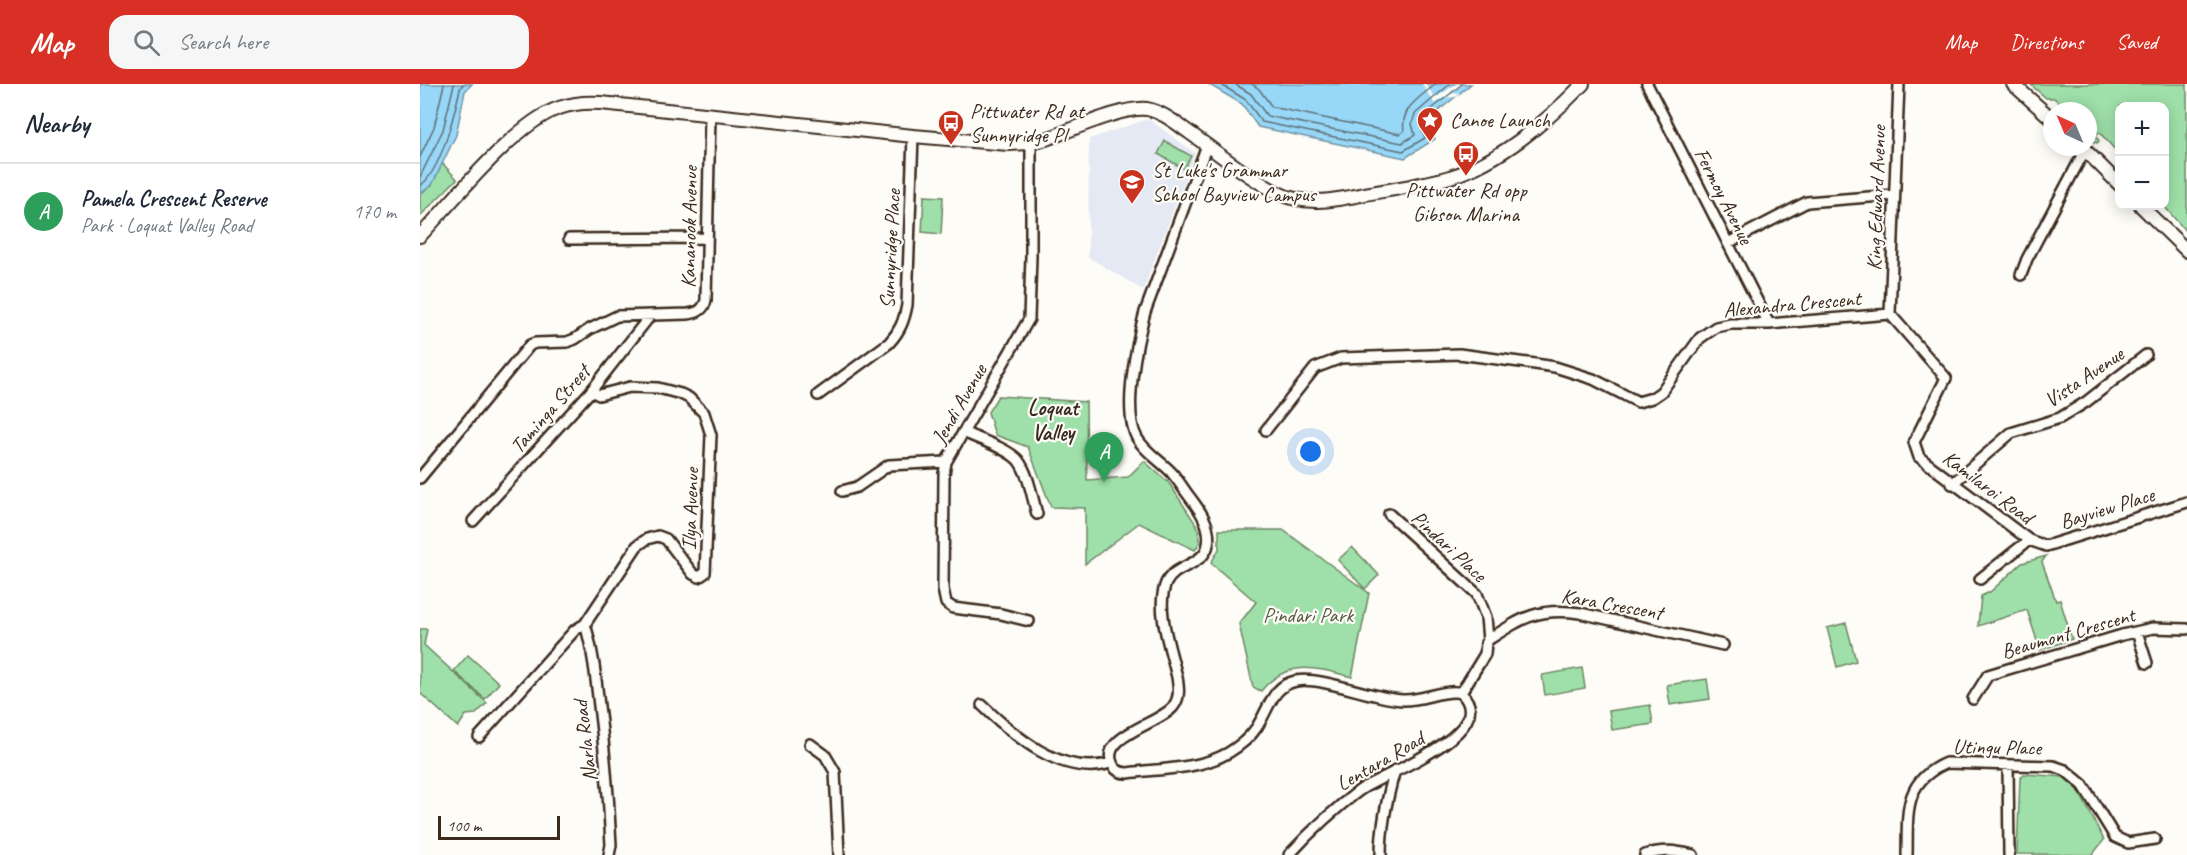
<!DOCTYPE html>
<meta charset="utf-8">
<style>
:root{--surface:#fff;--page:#f6f6f7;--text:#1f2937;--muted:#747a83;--line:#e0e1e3;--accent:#d93025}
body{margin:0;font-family:Caveat,sans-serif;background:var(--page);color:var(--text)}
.controls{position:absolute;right:18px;top:18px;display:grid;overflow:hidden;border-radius:12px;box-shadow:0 3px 15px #0003}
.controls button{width:54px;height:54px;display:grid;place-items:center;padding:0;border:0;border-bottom:2px solid var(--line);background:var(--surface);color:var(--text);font:30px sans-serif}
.compass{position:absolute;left:1623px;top:18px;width:54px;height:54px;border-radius:50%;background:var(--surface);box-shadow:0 3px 15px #0003;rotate:316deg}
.scale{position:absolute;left:18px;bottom:15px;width:122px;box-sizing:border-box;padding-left:6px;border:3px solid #3b2a1e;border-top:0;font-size:16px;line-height:21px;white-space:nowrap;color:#3b2a1e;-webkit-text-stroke:4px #fdfcf7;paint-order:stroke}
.you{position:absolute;left:891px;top:368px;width:21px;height:21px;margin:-15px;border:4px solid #fff;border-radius:50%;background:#1a73e8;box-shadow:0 0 0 9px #1a73e833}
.badge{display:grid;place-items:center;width:39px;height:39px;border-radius:50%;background:var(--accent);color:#fff;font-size:20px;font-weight:700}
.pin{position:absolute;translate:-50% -50px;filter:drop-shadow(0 2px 3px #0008)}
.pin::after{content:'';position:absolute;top:32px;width:21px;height:18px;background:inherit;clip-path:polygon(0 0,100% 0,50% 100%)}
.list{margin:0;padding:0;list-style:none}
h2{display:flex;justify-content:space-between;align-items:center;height:78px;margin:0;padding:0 24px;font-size:26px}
h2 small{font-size:20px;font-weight:400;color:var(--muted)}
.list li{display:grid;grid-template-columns:39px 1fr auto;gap:18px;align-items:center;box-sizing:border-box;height:96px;padding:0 24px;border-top:2px solid var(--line)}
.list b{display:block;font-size:22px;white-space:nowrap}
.list p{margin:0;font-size:20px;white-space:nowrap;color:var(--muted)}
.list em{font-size:20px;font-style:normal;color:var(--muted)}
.icon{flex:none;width:33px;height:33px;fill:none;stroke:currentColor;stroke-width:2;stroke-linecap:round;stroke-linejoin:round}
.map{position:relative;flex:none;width:1767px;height:771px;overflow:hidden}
header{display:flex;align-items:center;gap:36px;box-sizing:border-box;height:84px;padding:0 30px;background:var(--accent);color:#fff}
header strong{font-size:28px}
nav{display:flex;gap:33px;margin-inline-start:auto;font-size:21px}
.search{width:420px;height:54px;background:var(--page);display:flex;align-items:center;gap:15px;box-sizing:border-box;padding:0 21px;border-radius:18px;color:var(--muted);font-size:22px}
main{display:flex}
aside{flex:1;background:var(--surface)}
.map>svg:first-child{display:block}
.built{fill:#e4e9f3}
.green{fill:#9fe0aa;stroke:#6d8564;stroke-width:1.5}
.water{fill:#97d7f8;stroke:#7292a1;stroke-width:1.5}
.pier{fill:#fdfcf7}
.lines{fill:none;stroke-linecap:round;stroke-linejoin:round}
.shore{stroke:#606f75;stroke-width:1.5}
.street-casing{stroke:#3b2a1e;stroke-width:14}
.secondary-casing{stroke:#3b2a1e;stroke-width:16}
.street{stroke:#fdfcf7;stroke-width:9}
.secondary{stroke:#fdfcf7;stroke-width:12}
.labels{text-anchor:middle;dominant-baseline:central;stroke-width:4.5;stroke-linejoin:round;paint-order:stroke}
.poi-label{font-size:21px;fill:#3b2a1e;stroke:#fdfcf7;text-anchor:start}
.street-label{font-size:21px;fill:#3b2a1e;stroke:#fdfcf7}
.park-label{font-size:21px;fill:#545841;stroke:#fdfcf7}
.neighbourhood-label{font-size:22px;font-weight:bold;fill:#3b2a1e;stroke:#fdfcf7}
</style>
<header>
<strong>Map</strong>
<div class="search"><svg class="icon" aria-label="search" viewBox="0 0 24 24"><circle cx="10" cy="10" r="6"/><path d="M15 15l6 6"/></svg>Search here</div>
<nav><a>Map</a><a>Directions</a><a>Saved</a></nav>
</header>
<main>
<aside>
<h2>Nearby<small></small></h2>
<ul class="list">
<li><span class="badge" style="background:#2e9e5b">A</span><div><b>Pamela Crescent Reserve</b><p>Park · Loquat Valley Road</p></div><em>170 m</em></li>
</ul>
</aside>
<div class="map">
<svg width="1767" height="771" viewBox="0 0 1767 771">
<rect width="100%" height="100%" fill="#fdfcf7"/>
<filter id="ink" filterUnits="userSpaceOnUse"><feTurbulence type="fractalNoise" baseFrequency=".0167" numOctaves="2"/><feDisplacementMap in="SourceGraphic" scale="12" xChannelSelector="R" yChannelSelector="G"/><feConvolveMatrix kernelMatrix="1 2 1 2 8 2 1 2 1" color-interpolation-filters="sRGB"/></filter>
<g filter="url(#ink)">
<path class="built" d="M728 35 775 69 723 206 668 173 669 55Z"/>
<path class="green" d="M1610 0H1767V149L1744 122V22H1700L1699 70 1680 49H1677L1676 53 1679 57 1677 59 1668 57V27H1657L1642 21 1634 14H1626Z
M745 57 771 72 764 85 738 70Z
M22 79 37 95 0 132V110L12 101Z
M504 112 523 113 521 150 502 148Z
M578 312 666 318 667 396 708 393 724 377 749 399 779 445 780 458 775 466 719 439 665 480V424L631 423 608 363 575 351 568 328Z
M799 446H863L949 509 932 593C896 584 868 574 841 607L833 603 819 540 836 518 791 479 799 465Z
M932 463 959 491 945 505 918 476Z
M1626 472 1622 478 1636 517 1640 516 1652 555 1620 566 1607 526 1558 542 1561 512 1570 508 1602 479Z
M1426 539 1436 577 1417 583 1407 544Z
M0 545H7L4 561 67 619 56 630 46 631 38 643 0 609Z
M48 571 79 599 65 615 34 587Z
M1162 584 1165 604 1125 611 1122 591Z
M1287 595 1290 615 1250 621 1247 601Z
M1230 621 1233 640 1192 646 1189 627Z
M1604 690 1644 693 1658 706 1684 756 1672 771 1597 770 1600 694Z"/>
<path class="water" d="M0 0H52L45 7 36 51 12 101 0 110Z
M788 0H1051L1005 38 1015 55 985 74 838 43 822 20Z"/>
<path class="pier" d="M1002 0H1006L1015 14 1036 0H1044L1030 10 1040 9 1036 13 1023 14 1015 20Z"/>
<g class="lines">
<path class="shore" d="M800 0 826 16 842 38 983 67 1005 54 1000 40 1001 34 1042 0
M815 0 831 10 847 32 982 59 995 51 992 40 995 30 1030 0
M832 0 839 5 852 23 980 50 984 47C980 24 1000 13 1016 0
M0 73 14 43 24 0
M0 93 23 46 34 0
M0 102C21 87 34 31 40 5L43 0"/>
<g class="street-casing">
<path id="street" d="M1227 0 1349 240
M787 61 725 228C717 257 702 328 717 354 725 368 741 377 752 389 757 395 761 401 766 408 774 419 786 433 788 447 794 484 756 477 746 499 735 525 751 567 757 593 759 605 760 614 753 623 739 640 677 653 693 681 696 687 701 689 708 689 744 684 787 686 817 663 827 656 836 646 841 636 850 620 855 601 876 597 902 592 953 615 983 616 1001 617 1027 604 1041 609
M149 155 287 154
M1308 159 1387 118 1474 111
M1601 191 1607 175 1665 66
M1470 230 1526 294 1494 358 1499 373 1609 456
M1470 230 1479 0
M398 311 469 259C480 247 484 237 487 221L493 52
M846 346 895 284 921 274 1039 270 1115 280 1135 283 1173 295 1218 318 1232 314 1241 308 1280 254 1296 243 1311 240H1349L1470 230
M543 348C558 355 587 364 598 376 609 390 612 413 617 430
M0 394 110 261 115 259 147 258 155 255 170 245 197 232 268 230C277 229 284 226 286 216L290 31
M1532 400 1591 349 1640 334 1666 318 1726 271
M422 407 437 403 469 381 526 378
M969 430 1057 510 1066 533 1068 556
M53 437 171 307 230 232
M1560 495 1609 456 1626 462 1767 418
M609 537 581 530 533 524 526 519 523 505 524 390 526 378 609 235 611 172V59
M165 540C173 566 176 594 179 622 185 669 189 714 191 761L189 771
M1717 548 1727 579
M1041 609 1065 570 1066 559 1068 556C1102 534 1118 523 1160 529L1303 561
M1553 615 1568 591 1702 551 1733 544 1767 545
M562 621C594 652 643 694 691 679
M59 653 155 546 165 540 217 462 227 455 238 452 246 455 273 490 279 493 285 489 291 351 284 329 269 314 261 310 238 304 210 303 179 311 171 307
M390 660 405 671 415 688 419 771
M1588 681 1589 771
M869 771C891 747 913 726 940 706 962 690 1082 648 1041 609
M961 771C961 742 967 714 975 686
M1225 771C1242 765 1256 767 1273 771
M1487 771C1488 730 1482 698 1526 679L1633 682 1645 686 1663 701 1695 753 1708 759 1735 755"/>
</g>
<g class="secondary-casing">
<path id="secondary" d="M1593 0 1632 35
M1662 63 1700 101
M1721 122 1767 167
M0 152C33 117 96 38 139 24 153 19 167 18 181 19L493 52 588 60 611 59 623 56C648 48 702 22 727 25 743 28 757 40 770 49 798 69 826 92 856 108 885 123 915 116 945 110 974 105 1002 101 1030 93 1081 77 1126 38 1163 0"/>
</g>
<use href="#street" class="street"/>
<use href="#secondary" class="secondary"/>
</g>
</g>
<defs>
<g id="sight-pin" transform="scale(1.35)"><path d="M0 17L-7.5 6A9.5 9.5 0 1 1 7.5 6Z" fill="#c8321e" stroke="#fdfcf7"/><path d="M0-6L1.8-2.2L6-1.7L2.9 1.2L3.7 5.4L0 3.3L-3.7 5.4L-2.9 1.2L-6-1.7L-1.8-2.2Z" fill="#fff"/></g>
<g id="bus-pin" transform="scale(1.35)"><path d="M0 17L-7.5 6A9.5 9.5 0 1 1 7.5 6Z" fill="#c8321e" stroke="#fdfcf7"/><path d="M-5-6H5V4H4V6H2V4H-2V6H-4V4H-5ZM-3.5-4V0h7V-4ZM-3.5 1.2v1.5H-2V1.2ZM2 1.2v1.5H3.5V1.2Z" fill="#fff"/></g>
<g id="school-pin" transform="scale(1.35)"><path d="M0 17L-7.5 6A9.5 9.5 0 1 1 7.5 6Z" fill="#c8321e" stroke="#fdfcf7"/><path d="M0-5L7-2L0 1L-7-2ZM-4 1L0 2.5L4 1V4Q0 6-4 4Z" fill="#fff"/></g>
</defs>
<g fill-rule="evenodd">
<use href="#sight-pin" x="1010" y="36"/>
<use href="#bus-pin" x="531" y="39"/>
<use href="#bus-pin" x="1046" y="70"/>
<use href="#school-pin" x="712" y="98"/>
</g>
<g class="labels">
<g class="poi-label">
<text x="550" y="27">Pittwater Rd at<tspan x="550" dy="24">Sunnyridge Pl</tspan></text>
<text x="1030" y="36">Canoe Launch</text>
<text x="732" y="86">St Luke's Grammar<tspan x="732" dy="24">School Bayview Campus</tspan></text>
<text x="1046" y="106" text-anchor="middle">Pittwater Rd opp<tspan x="1046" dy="24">Gibson Marina</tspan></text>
</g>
<g class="street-label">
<text transform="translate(1304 112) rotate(63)">Fermoy Avenue</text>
<text transform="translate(1456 114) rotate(-88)">King Edward Avenue</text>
<text transform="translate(269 143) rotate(-89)">Kananook Avenue</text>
<text transform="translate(470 165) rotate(-87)">Sunnyridge Place</text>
<text transform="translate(1372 220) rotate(-5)">Alexandra Crescent</text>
<text transform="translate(1664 293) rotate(-34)">Vista Avenue</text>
<text transform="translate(539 320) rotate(-60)">Jendi Avenue</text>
<text transform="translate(130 325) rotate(-49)">Taminga Street</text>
<text transform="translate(1568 403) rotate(37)">Kamilaroi Road</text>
<text transform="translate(1687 424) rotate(-17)">Bayview Place</text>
<text transform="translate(270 425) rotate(-88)">Ilya Avenue</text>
<text transform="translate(1029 462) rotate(43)">Pindari Place</text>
<text transform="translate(1192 520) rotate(10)">Kara Crescent</text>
<text transform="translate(1648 549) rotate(-16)">Beaumont Crescent</text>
<text transform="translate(165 657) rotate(-97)">Narla Road</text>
<text transform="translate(1577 663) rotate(1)">Utingu Place</text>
<text transform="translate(960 677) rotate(-30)">Lentara Road</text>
</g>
<g class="park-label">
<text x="888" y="531">Pindari Park</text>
</g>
<g class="neighbourhood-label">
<text x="633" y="324">Loquat<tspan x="633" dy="25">Valley</tspan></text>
</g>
</g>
</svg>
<div class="controls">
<button>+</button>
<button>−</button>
</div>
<svg class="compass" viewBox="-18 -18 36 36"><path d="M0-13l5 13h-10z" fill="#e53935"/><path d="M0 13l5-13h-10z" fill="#747a83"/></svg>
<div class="scale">100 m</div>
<div class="you"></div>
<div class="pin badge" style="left:684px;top:398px;background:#2e9e5b">A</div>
</div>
</main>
